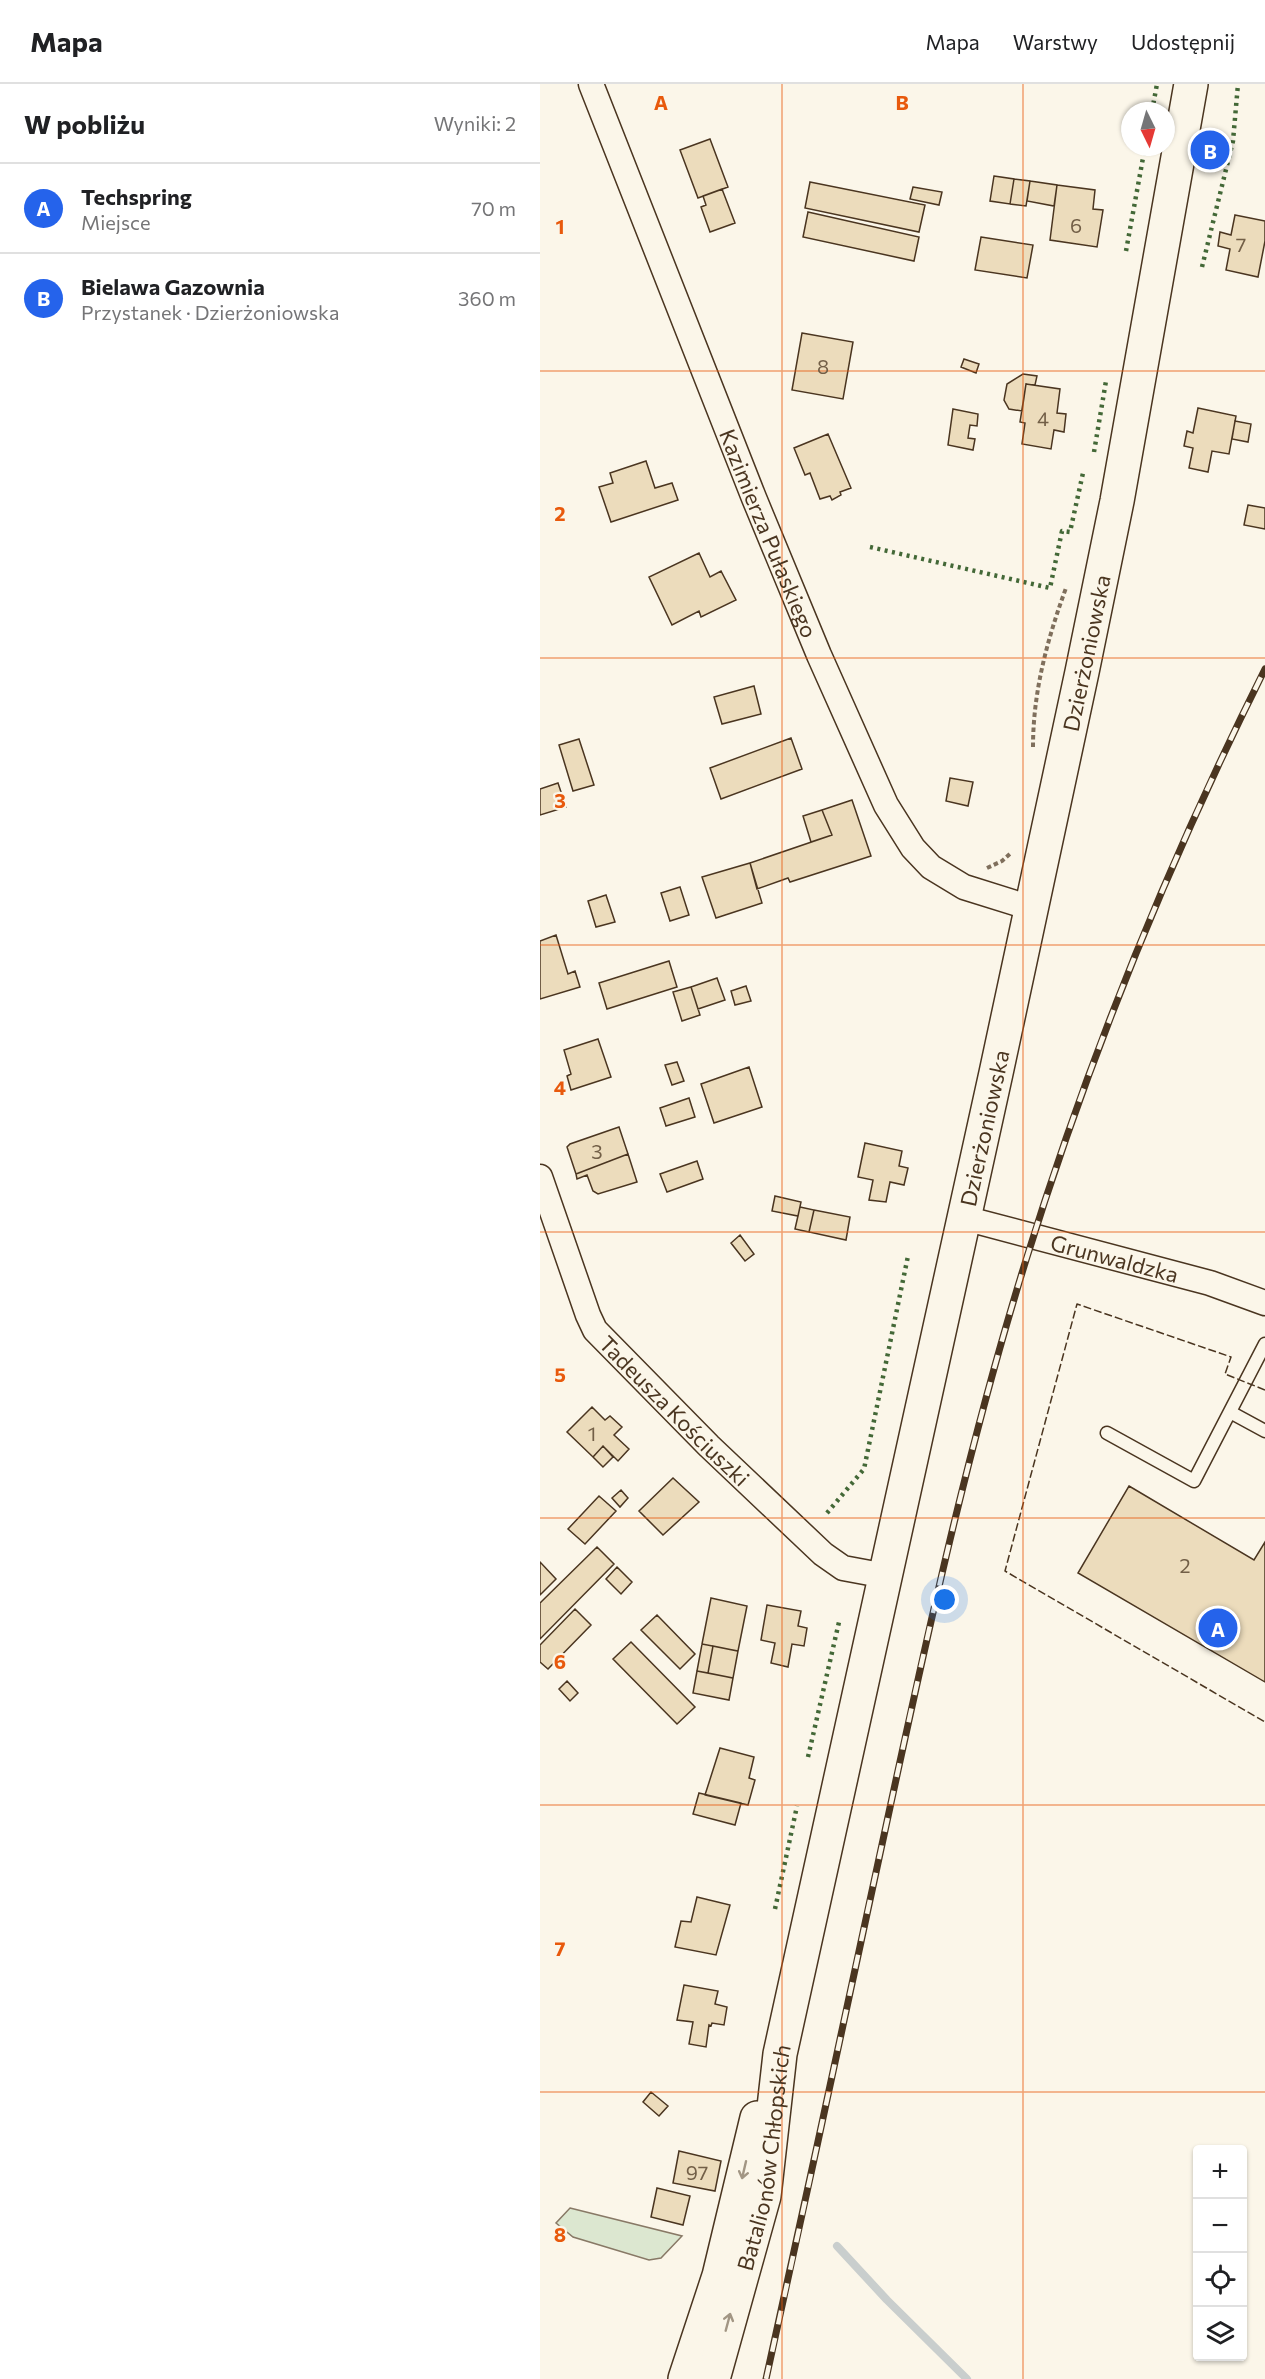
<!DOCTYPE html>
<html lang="pl">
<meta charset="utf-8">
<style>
:root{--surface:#fff;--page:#f2f2f2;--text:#202124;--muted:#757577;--line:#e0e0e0;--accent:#2563eb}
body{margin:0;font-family:Commissioner,sans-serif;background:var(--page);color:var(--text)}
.controls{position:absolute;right:18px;bottom:18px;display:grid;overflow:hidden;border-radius:6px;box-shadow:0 2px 4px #0004}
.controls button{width:54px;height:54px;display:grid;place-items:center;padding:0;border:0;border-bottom:2px solid var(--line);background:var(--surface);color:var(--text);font:30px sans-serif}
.compass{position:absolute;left:581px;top:18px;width:54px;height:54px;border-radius:50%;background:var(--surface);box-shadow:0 2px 4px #0004;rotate:175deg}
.you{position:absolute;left:405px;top:1516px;width:21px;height:21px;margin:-15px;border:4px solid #fff;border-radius:50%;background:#1a73e8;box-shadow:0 0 0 9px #1a73e833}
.badge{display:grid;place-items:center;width:39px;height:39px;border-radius:50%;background:var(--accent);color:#fff;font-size:20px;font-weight:700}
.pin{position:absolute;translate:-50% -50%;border:3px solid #fff;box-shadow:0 2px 6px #0006}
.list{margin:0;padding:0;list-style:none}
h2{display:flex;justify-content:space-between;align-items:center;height:78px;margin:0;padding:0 24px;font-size:26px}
h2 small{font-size:20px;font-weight:400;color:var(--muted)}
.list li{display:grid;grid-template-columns:39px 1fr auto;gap:18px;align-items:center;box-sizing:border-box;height:90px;padding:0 24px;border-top:2px solid var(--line)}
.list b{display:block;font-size:22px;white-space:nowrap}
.list p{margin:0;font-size:20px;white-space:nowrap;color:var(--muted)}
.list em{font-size:20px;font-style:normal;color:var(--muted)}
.icon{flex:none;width:33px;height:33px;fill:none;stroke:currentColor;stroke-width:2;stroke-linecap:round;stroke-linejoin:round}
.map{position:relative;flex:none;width:725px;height:2295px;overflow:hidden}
header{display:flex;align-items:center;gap:36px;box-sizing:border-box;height:84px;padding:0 30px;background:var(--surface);border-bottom:2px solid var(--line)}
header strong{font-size:28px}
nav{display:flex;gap:33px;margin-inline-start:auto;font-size:21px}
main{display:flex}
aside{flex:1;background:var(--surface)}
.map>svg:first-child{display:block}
.green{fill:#dce7d0;stroke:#887966;stroke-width:1.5}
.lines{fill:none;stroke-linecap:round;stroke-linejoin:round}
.stream{stroke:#c9cecd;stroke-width:8}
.building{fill:#ecdcbc;stroke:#4a3520;stroke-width:1.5}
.service-casing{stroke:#4a3520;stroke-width:15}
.minor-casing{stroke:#4a3520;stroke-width:27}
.secondary-casing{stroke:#4a3520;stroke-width:36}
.path{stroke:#7f6f5c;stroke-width:4;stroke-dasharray:4.5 3;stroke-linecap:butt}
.service{stroke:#fbf6e9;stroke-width:12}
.minor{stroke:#fbf6e9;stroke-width:24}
.secondary{stroke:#fbf6e9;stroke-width:33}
.rail-casing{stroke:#4a3520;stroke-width:7}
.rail{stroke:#fbf6e9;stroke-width:4.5;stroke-dasharray:14;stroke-linecap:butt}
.hedge{stroke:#436837;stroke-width:4.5;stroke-dasharray:3 4.5;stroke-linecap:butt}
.fence{stroke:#4a3520;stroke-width:1.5;stroke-dasharray:8 3;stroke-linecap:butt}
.oneway{stroke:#a29684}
.grid{fill:none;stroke:#e8590c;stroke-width:1.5;stroke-opacity:0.55}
.labels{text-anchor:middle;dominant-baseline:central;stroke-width:4.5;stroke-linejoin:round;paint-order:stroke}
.number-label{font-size:20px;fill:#725f47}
.street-label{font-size:22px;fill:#4a3520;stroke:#fbf6e9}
.grid-label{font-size:20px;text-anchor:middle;font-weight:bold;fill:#e8590c;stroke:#fbf6e9;stroke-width:4.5;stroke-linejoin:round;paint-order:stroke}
</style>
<header>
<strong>Mapa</strong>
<nav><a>Mapa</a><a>Warstwy</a><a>Udostępnij</a></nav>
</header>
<main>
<aside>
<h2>W pobliżu<small>Wyniki: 2</small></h2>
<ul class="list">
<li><span class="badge">A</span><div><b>Techspring</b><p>Miejsce</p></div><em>70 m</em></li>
<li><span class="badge">B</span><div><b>Bielawa Gazownia</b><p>Przystanek · Dzierżoniowska</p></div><em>360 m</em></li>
</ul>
</aside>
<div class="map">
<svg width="725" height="2295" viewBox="0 0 725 2295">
<rect width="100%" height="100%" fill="#fbf6e9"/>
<path class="green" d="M30 2124 142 2152 121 2174 109 2176 33 2153 16 2139Z"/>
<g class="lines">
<path class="stream" d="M297 2162 347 2216 427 2295"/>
</g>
<path class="building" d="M170 55 188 103 158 114 140 66Z
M454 92 474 95 470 120 450 117Z
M474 95 490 97 486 122 470 120Z
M490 97 517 101 514 122 487 117Z
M270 98 385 121 379 148 265 124Z
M517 101 555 106 553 125 563 126 557 163 510 156Z
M373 103 402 108 399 121 370 115Z
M182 105 195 139 170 148 161 123 166 121 163 112Z
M268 128 379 153 374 177 263 153Z
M695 131 725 137V157L718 193 686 186 690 165 678 162 680 148 691 151Z
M441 153 493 161 487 194 435 186Z
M262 249 313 258 303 315 252 306Z
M424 275 439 280 436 289 421 283Z
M483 290 497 292 495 301 486 300 482 327 469 325 464 316 467 300Z
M486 300 520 305 517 329 526 330 524 348 514 346 511 365 482 360 485 339 480 338Z
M658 324 696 332 689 370 672 367 668 388 649 384 653 364 644 362 647 347 653 349Z
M413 325 438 330 437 342 430 341 428 354 435 355 433 366 408 361Z
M695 337 711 340 708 358 692 355Z
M288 350 311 404 300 408 301 411 292 416 290 412 280 415 270 389 265 391 254 364Z
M106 377 115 404 132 399 138 416 71 438 59 403 73 399 70 389Z
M708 421 725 424V445L704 441Z
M159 469 170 493 181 487 196 516 161 533 159 527 132 541 109 493Z
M214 602 221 630 182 640 174 613Z
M251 654 262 685 181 715 170 684Z
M39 655 54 701 33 707 19 661Z
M410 694 433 698 428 722 406 717Z
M18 699 26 723 0 731V705Z
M312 716 331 772 250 798 248 794 217 805 210 779 292 751 282 726Z
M282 726 292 751 271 758 263 732Z
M210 779 222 819 176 834 162 793Z
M140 803 149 831 130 837 121 809Z
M66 811 75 838 56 843 48 817Z
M16 851 28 890 35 887 40 903 0 915V857Z
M129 877 137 903 67 925 59 899Z
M177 894 185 916 158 925 151 903Z
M206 902 211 917 195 921 191 907Z
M151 903 160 931 142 937 133 908Z
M58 955 71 993 31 1006 27 992 31 990 24 966Z
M137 978 144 997 132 1001 125 981Z
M209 983 222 1023 174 1039 161 1000Z
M149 1014 155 1033 126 1042 120 1024Z
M79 1043 88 1070 36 1090 27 1063 30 1060Z
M325 1059 362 1067 359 1082 368 1084 364 1101 350 1098 346 1118 329 1116 333 1096 318 1093Z
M88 1070 97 1098 58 1110 53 1107 47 1091 37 1095 36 1090Z
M157 1077 163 1095 127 1108 120 1090Z
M235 1112 261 1118 258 1132 232 1127Z
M260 1123 274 1126 269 1148 255 1145Z
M274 1126 310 1133 306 1156 269 1148Z
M200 1151 214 1170 205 1177 191 1159Z
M52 1323 65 1336 70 1332 82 1343 74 1351 89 1365 78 1377 63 1362 53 1373 27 1348Z
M63 1362 73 1373 63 1383 53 1373Z
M133 1394 159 1418 123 1451 99 1427Z
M589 1402 714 1476 725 1458V1598L538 1489Z
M81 1406 88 1414 80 1423 72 1414Z
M59 1412 76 1427 45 1460 28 1445Z
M57 1463 74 1480 0 1555V1519Z
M0 1478 16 1495 0 1511Z
M77 1483 92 1498 81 1510 66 1495Z
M171 1514 207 1522 198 1567 162 1560Z
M227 1521 261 1527 258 1542 267 1544 264 1562 252 1560 248 1583 231 1579 235 1559 221 1556Z
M35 1525 51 1541 8 1585 0 1578V1561Z
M117 1531 155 1570 140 1585 101 1546Z
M91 1558 155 1623 137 1640 73 1575Z
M162 1560 173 1562 168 1589 157 1587Z
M173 1562 198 1567 193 1594 168 1589Z
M157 1587 193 1594 189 1616 153 1609Z
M27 1597 38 1609 30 1617 19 1605Z
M180 1664 214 1673 209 1694 215 1696 208 1721 165 1711Z
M159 1709 201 1719 195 1741 153 1730Z
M157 1813 190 1821 176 1871 135 1863 141 1837 151 1838Z
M144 1901 178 1907 175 1920 187 1923 184 1941 172 1939 171 1942 169 1941 166 1963 149 1960 153 1938 137 1936Z
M111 2008 128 2022 119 2032 103 2018Z
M139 2067 181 2077 175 2107 133 2099Z
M117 2104 150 2112 143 2141 111 2133Z"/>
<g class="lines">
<g class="service-casing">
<path id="service" d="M690 1328 725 1347
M567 1349 654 1397 725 1260"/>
</g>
<g class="minor-casing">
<g id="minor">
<path id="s1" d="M51 0 214 414 279 571 346 721 373 764 391 783 424 803 491 824"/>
<path id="s2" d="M0 1093 48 1231 55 1246 169 1362 283 1470 303 1484 346 1492"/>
<path id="s3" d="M424 1134 670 1199 725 1219"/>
</g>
</g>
<g class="secondary-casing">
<g id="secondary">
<path d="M145 2295 179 2192 217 2034"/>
<path id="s4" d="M173 2295 224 2112 240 1970 456 989 542 588 577 417 651 0"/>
</g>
</g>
<path class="path" d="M493 663C493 608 507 556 526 504
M447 784 462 777 471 769"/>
<use href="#service" class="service"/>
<use href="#minor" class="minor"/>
<use href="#secondary" class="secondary"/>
<g class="rail-casing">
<path id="rail" d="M226 2295C267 2111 306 1926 346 1742 387 1552 428 1362 486 1176 549 973 630 775 725 585"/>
</g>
<use href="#rail" class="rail"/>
<path class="hedge" d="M612 27 617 0
M586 167 605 63
M662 183 693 57 698 0
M554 368 566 297
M330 463 510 504 522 447 530 448 543 389
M287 1429 324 1385 368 1172
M268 1673 299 1538
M235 1825 257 1722"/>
<path class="fence" d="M725 1306 685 1290 691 1273 537 1220 465 1487 725 1638"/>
</g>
<defs><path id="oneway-shaft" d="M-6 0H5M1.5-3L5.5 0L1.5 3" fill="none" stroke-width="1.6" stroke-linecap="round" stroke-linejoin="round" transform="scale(1.5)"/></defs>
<g class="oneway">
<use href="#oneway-shaft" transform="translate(204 2086) rotate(103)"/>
<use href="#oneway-shaft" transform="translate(188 2238) rotate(-75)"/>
</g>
<path class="grid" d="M242 0V2295M483 0V2295M0 287H725M0 574H725M0 861H725M0 1148H725M0 1434H725M0 1721H725M0 2008H725"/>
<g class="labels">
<g class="number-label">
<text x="536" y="141">6</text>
<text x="701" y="160">7</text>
<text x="283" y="282">8</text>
<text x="503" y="334">4</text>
<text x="57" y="1067">3</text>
<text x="52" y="1349">1</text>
<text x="645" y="1481">2</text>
<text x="157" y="2088">97</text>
</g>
<g class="street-label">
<text stroke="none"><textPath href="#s1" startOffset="483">Kazimierza Pułaskiego</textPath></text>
<text stroke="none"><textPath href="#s4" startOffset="1767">Dzierżoniowska</textPath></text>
<text stroke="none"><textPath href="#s4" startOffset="1281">Dzierżoniowska</textPath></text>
<text stroke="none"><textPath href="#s3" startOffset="156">Grunwaldzka</textPath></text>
<text stroke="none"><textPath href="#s2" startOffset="276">Tadeusza Kościuszki</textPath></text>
<text stroke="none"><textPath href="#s4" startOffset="228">Batalionów Chłopskich</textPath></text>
</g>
</g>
<g class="grid-label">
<text x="121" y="26">A</text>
<text x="362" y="26">B</text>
<text x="20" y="150">1</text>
<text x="20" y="437">2</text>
<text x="20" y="724">3</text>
<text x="20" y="1011">4</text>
<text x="20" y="1298">5</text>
<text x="20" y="1585">6</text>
<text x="20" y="1872">7</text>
<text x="20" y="2158">8</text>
</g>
</svg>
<div class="controls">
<button>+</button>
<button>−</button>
<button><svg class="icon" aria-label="locate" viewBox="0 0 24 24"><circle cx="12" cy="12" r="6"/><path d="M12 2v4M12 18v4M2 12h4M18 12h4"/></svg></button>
<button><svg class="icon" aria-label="layers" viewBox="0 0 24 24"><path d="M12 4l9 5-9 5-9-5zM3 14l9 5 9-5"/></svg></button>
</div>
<svg class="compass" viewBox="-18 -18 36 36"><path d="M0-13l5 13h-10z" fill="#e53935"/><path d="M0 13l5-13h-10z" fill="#757577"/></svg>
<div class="you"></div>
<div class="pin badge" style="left:678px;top:1544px">A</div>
<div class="pin badge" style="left:670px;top:66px">B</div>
</div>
</main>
